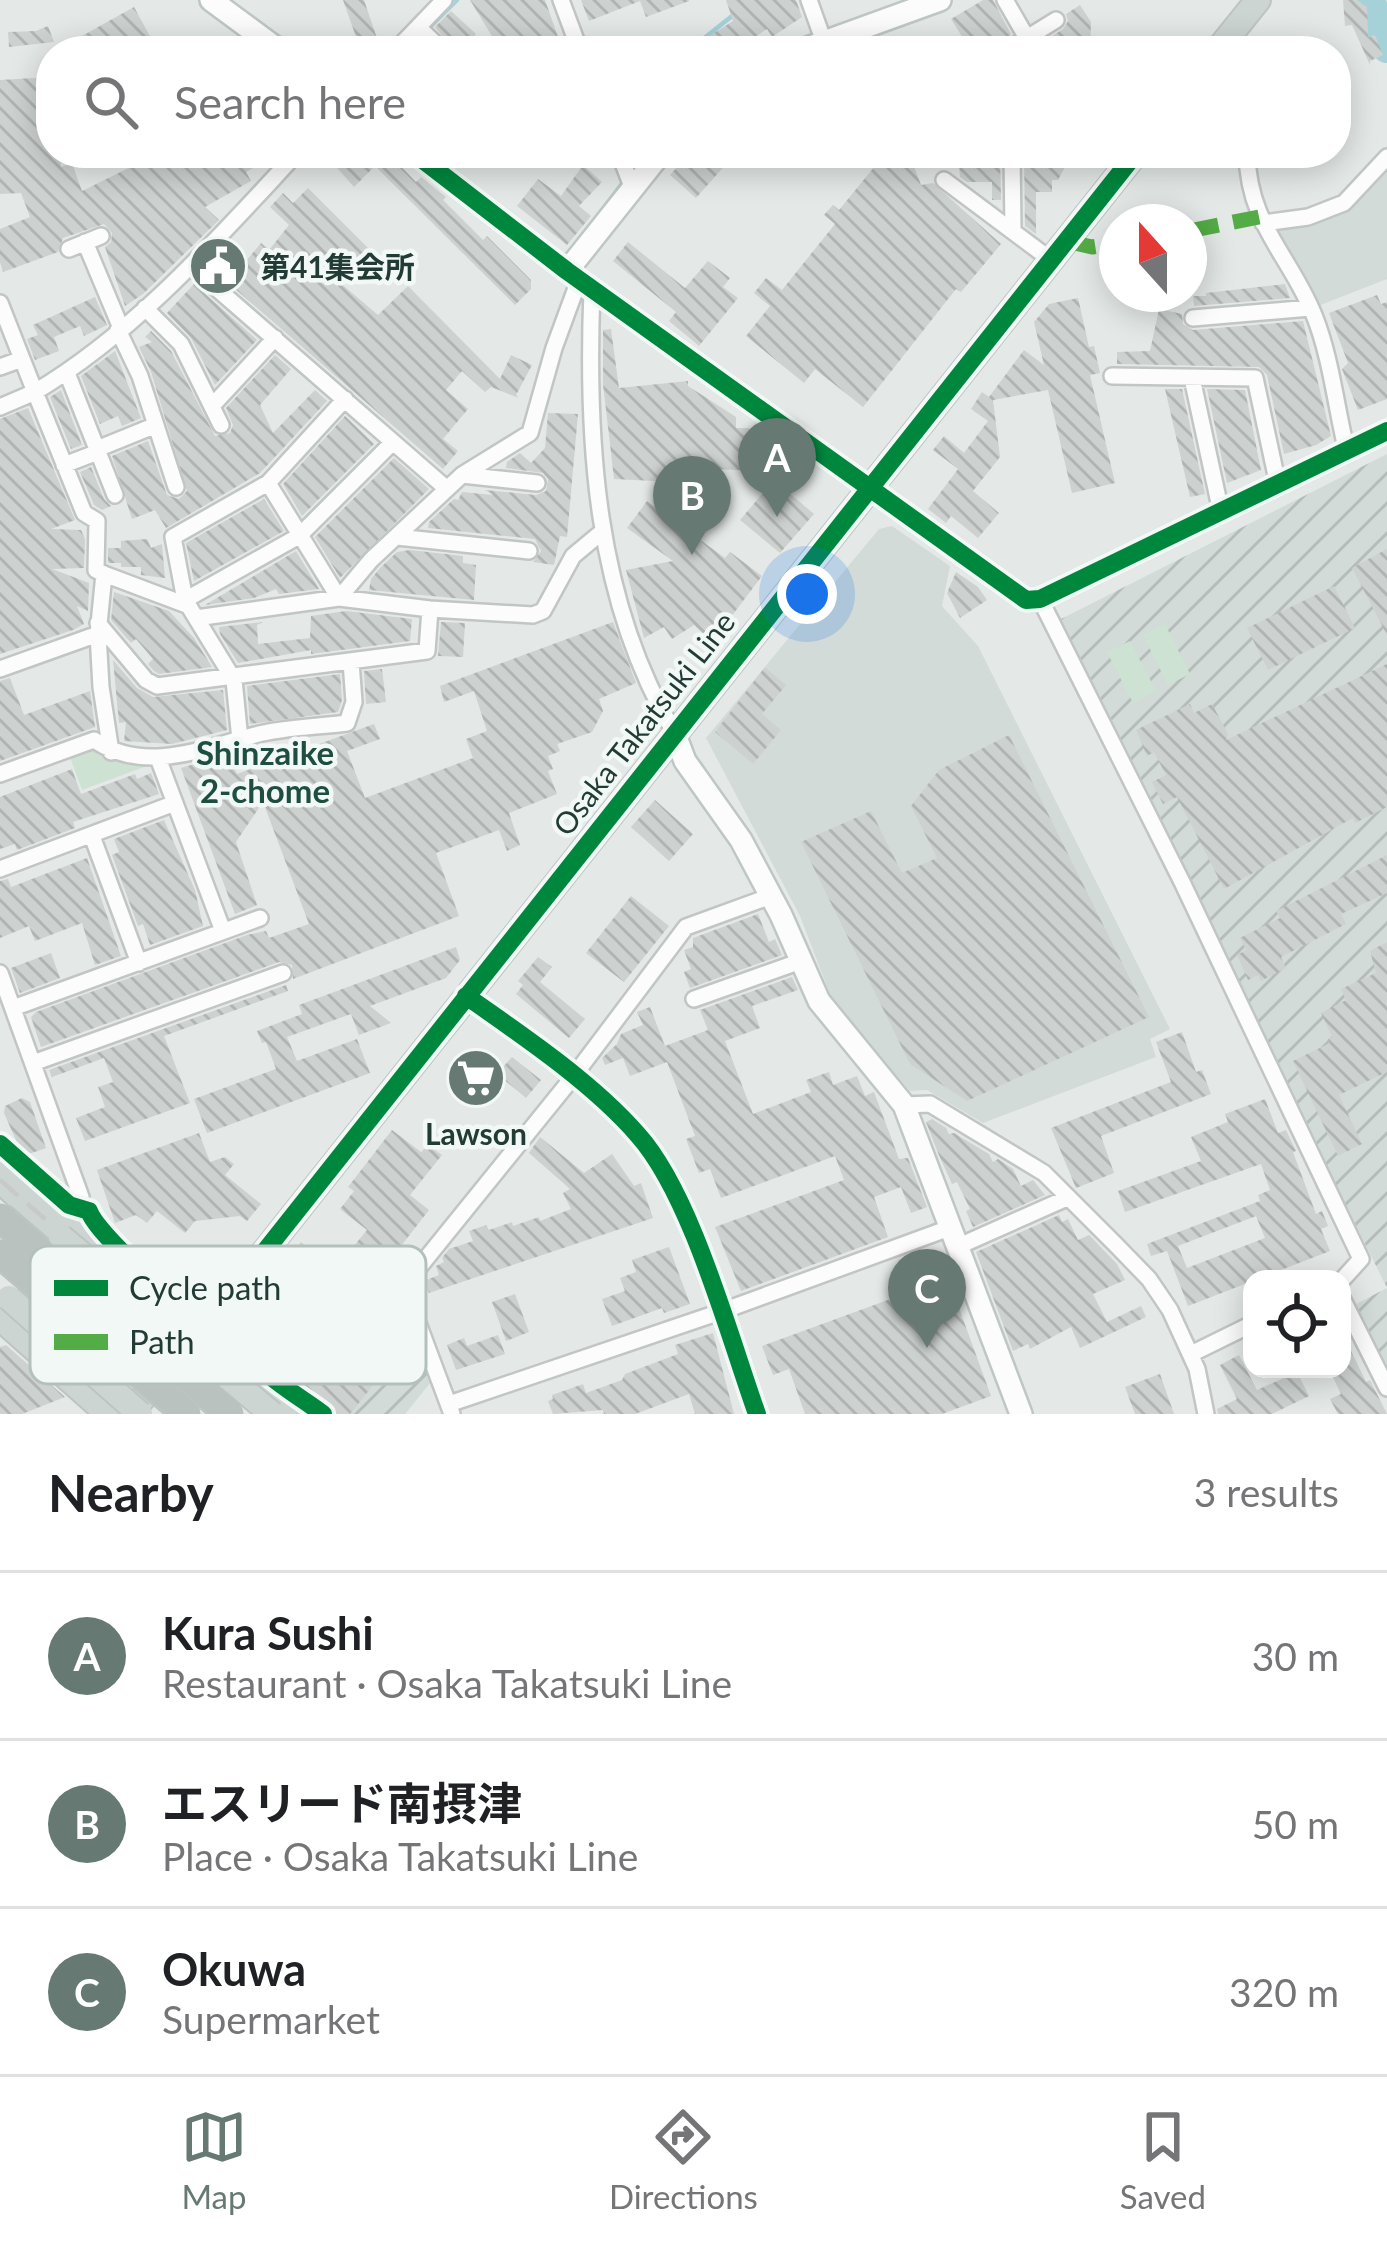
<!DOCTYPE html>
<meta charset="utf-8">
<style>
:root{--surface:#fff;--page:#f6f6f6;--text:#202124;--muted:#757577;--line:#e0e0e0;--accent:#667973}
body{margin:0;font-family:Lato,"Noto Sans JP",sans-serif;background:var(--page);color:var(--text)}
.controls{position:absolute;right:36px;bottom:36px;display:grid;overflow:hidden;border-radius:24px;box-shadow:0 6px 30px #0003}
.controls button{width:108px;height:108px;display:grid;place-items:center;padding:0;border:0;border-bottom:3px solid var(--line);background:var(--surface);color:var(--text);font:60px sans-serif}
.compass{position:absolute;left:1099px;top:204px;width:108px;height:108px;border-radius:50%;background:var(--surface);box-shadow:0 6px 30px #0003;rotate:339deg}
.you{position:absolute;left:807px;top:594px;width:42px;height:42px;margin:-30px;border:9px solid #fff;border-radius:50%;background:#1a73e8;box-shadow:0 0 0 18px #1a73e833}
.badge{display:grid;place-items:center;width:78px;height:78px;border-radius:50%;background:var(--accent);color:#fff;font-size:39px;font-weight:700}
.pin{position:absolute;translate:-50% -99px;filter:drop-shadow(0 3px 6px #0008)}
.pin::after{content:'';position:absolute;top:63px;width:42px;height:36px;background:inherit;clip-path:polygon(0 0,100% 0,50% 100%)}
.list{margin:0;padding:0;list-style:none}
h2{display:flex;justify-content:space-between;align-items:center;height:156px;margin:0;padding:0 48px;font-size:51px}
h2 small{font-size:39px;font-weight:400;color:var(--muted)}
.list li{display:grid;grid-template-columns:78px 1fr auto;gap:36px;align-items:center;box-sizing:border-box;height:168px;padding:0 48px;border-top:3px solid var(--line)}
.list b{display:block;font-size:45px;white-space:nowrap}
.list p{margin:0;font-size:39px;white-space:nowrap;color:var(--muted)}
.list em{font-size:39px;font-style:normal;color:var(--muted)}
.icon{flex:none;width:66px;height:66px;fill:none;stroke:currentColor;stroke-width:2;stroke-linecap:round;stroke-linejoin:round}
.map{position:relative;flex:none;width:1387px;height:1414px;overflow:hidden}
.search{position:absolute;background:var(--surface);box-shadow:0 6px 30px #0003;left:36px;right:36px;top:36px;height:132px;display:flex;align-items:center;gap:30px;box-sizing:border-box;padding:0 42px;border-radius:48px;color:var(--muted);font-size:45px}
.sheet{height:660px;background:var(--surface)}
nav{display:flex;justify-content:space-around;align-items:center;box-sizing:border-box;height:168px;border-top:3px solid var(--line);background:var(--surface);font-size:33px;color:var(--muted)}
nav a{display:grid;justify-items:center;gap:6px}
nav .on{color:var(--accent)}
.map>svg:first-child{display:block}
.built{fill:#d2dbd7}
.industrial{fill:url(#industrial-furrows)}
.park{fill:#cde2d3}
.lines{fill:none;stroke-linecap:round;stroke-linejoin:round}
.stream{stroke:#a5d1d8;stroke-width:4.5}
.river{stroke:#a5d1d8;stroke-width:30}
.building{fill:url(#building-back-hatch);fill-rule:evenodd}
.street-casing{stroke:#c1c6c4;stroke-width:20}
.secondary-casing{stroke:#bfc7c4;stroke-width:26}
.primary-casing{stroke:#bdc5c2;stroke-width:28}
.street{stroke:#fbfcfb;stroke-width:15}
.secondary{stroke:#fbfcfb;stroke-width:21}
.primary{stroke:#cdd5d3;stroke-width:24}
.rail{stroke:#c7cac9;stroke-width:4.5;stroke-dasharray:24 12;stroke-linecap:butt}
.primary-bridge-casing{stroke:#bdc5c2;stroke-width:28;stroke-linecap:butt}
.highway-bridge-casing{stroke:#bdc5c2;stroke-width:32;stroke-linecap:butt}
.primary-bridge{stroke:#cdd5d3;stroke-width:24}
.highway-bridge{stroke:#bac2c0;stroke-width:27}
.quiet{stroke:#53ac45;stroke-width:15;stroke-dasharray:30 15;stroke-linecap:butt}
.cycleway-casing{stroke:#f2f8f5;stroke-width:26}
.cycleway{stroke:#00873e;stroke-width:18}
.labels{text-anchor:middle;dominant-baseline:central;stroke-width:9;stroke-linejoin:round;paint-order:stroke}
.poi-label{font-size:30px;font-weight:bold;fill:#223c35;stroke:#f2f8f5;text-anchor:start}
.street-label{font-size:30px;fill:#223c35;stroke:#f2f8f5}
.neighbourhood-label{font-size:33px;font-weight:bold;fill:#1e4e42;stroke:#f2f8f5}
.key{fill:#f2f8f5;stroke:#b4c0bb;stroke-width:3}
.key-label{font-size:33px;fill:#223c35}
</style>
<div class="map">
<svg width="1387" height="1414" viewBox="0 0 1387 1414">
<defs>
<pattern id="industrial-furrows" width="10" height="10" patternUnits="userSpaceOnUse" patternTransform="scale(3)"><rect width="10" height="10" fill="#d2dbd7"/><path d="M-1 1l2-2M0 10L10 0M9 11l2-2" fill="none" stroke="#b4bdb9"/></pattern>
<pattern id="building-back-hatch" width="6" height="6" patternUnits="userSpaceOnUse" patternTransform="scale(3)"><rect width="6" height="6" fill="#cdd2d0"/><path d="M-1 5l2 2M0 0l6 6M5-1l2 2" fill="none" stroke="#b0b5b3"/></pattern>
</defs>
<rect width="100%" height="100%" fill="#e4e9e7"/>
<path class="built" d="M1387 164V279L1318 306 1276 228 1325 217 1357 201Z
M892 526 950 566 942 606 978 646 1170 1029 1150 1039 1156 1057 983 1123 927 1090 910 1091 833 1002 800 916 706 738 879 529Z"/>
<path class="industrial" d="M1387 454V1288L1057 621Z
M1387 1288V1368L1356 1304Z
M402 1302 431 1382 405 1414H333L312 1397 384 1308Z"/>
<path class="park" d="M1165 624 1190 674 1168 685 1143 635Z
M1130 641 1156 691 1133 703 1107 652Z
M95 748 142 763 147 766 82 790 70 757Z"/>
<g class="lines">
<path class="stream" d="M406 51 457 0
M688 51 732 16
M631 172 647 153
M570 252 624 181"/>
<path class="river" d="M1370 0 1387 48"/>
</g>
<path class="building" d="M343 0H364L380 47 361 51Z
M470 0H545L563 51H501Z
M581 0H689V1L646 17 640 1 589 21Z
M726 0H796L802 17 772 37 767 29 734 51H702L714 39 711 35 733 21Z
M983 0H993L1011 34 993 51H971L951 19Z
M1343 0H1357L1367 7 1368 37 1375 35 1383 55 1370 61V65L1352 25 1345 26Z
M1080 5 1091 22 1090 51H1029L1063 29 1068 21 1066 14Z
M134 7 158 51H55Z
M451 11 476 34 460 51H455L435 27Z
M48 26 54 42 9 47 8 32 36 31Z
M51 77V154L60 153 61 167 72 163 82 191 159 153H272L251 165 253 168 246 172 251 181 205 207 219 220 143 294 125 306 105 247 111 242 112 233 104 224 63 238 58 252 3 272 0 262V229L30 217 21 193 0 194V80Z
M324 153H388L416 182 421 177 446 197 443 200 483 240 487 236 531 280V289L515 305 375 166 354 187Z
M690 153H736L696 198 670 175Z
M870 153H909L921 185 933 183 1001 244 961 292 956 289 863 407 815 369 804 383 746 336 770 306 754 293 766 278 782 290 835 224 824 215 833 205 839 210 875 166Z
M958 153H1000L1001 200H992V182H967L960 177Z
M1024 153H1066V165L1058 180H1052V192H1036V234L1025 226Z
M583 165 602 182 579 206 591 216 567 245 517 206 538 179 561 196Z
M308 188 370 250 338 281 378 315 408 286 500 379 511 355 532 365 516 395 519 398 491 387 485 392 462 371 446 390 468 409 443 439 458 451 443 469 210 267 219 256 241 267 261 243 269 250 289 225 270 207 283 193 293 203Z
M628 242 685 288 708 261 730 278 723 287 738 298 699 346 669 321 676 312 613 261Z
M194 284 257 340 215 385 191 338 167 313Z
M1285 284 1290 298 1194 306 1193 296H1206V293Z
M1377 295 1381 304 1387 302V399L1358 410 1342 369 1348 363 1329 313Z
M95 297 107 325 84 336 80 326 54 337 59 351 35 360 27 339 38 335 33 325Z
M1078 298 1089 347 1094 346 1100 373 1090 375 1115 483 1072 493 1048 390 993 400 1000 457 973 491 999 513 978 538 951 516 946 523 928 509 958 469 933 450 944 436 964 453 988 421 971 409 982 392 989 397 1024 350 1044 365 1034 322 1049 304Z
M1159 309 1182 314 1183 324 1193 330 1303 321 1331 436 1316 445 1284 454 1267 375 1259 367 1117 364V352L1150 351Z
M611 329 619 388 688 381V386L736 417V428H749L750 440H775L790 449V460H797L796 473 675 467 674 482 614 479 603 384V330Z
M151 331 171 351 215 436 230 433 233 425 226 408 275 355 291 369 260 405 273 433 315 390 327 401 260 473 166 528 155 510 132 519 112 456 148 441 167 495 179 499 187 491 151 372 139 347 152 342 145 337Z
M115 351 141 418 122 426 118 416 100 424 81 376Z
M1165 389H1182L1205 494 1190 497Z
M1207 389 1245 390 1261 470 1227 483Z
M61 390 82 445 71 449 50 397Z
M28 408 75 520 51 529 81 530 85 539 84 568 52 569 89 583 88 611 77 606 84 624 73 630 0 654V419Z
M548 413 578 414 567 537 560 536 554 565 533 562 541 551 535 539 428 528 429 522 454 499 458 500 462 492 493 495 485 490 536 495 546 491 548 479 543 473 506 468 507 462 520 453 531 463 545 448Z
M345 416 374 444 302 516 283 484Z
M394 458 429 489 340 578 315 537Z
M91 467 104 499 111 506 102 510 94 505 80 472Z
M774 480 814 514 780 553 740 520Z
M264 499 284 531 194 581 186 543Z
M647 501 725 558 730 552 762 576 712 642 694 625 672 639 664 627 644 638 626 570 673 561 627 528Z
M147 539 151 548 162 544 165 578 141 575V567H121V563H108V548H121V541Z
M1387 549V635L1352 568Z
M410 550 463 556V563L476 565 474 600 369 590 371 579 380 568 397 552Z
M296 551 319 589 279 594 276 589 254 598 205 605Z
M956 572 978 587 987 600 960 618 947 593Z
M1334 586 1355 628 1268 670 1247 628Z
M114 592 169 611 194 638 212 667 159 674 154 671 148 664 153 659 136 639 131 643 111 620Z
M346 611 412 619 410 641 311 654V650L238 663 220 634 219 627 263 622 257 625 258 644 310 638 311 616Z
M441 622 465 623 463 657 438 656Z
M613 622 636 683 599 699 603 711 592 732 557 744 560 751 548 756 553 769 548 771 557 794 509 813 520 845 507 851 499 830 436 853 459 916 293 979 292 965 279 962 41 1047 31 1017 36 1012 247 935 266 931 269 938 309 924 263 802 236 842 257 905 235 914 181 768 201 762 204 770 231 759 237 774 374 724 380 739 347 751 365 798 473 758 466 739 487 731 474 691 444 702 440 686Z
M113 660 137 688 153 697 223 690 227 730 172 744 124 741 126 722 119 723Z
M1387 664V807L1355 823 1353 818 1224 889 1177 797 1163 804 1152 782 1166 775 1154 752 1147 756 1136 730 1190 704 1194 713 1212 704 1228 734 1226 740Z
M765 667 786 685 762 714 781 730 753 764 715 732Z
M382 669 386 702 366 704 364 671Z
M340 674 342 700 338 712 250 724 247 686Z
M10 678 24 715 90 691 95 727 0 761V681Z
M1009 735 1149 1017 967 1101 910 1064 801 842 871 811 902 873 937 858 911 806 939 770Z
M72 769 81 794 135 774 137 779 151 773 159 794 73 822 75 828 17 850 15 844 0 849V797Z
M655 800 693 834 669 861 631 827Z
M164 820 195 890 203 926 150 945 143 924 138 926 112 855 119 852 114 839Z
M1387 855V893L1341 914 1346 924 1281 957 1286 968 1261 981 1258 975 1248 980 1237 955 1246 950 1240 938 1280 918 1276 911Z
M87 858 121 956 95 965 82 923 35 941 29 926 0 938V881L8 879 11 887Z
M631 896 669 926 624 982 586 953Z
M758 914 769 942 775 939 782 955 690 988 684 972 691 969 684 950 693 947V938Z
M1387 942V1072L1339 1095 1362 1144 1338 1156 1293 1061 1330 1043 1328 1039 1332 1037 1321 1013 1346 1000 1341 989 1376 973 1370 951Z
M456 947 460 960 446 978 370 1006 391 1023 359 1035 351 1014 287 1037 297 1061 357 1039 370 1073 207 1133 194 1099 276 1069 266 1042 262 1043 257 1031 302 1014 299 1005Z
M51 953 60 978 20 993 11 968Z
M538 957 552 967 540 982 585 1019 569 1038 516 994 523 985 518 981Z
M792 977 798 990 752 1006 760 1028 725 1041 753 1114 811 1092 806 1080 829 1072 833 1085 857 1076 865 1096 874 1092 899 1159 908 1158 927 1207 911 1213 901 1187 874 1197 888 1237 741 1291 715 1227 844 1180 835 1156 721 1198 710 1169 699 1173 686 1139 695 1136 667 1062 630 1076 623 1058 605 1065 602 1058 617 1044 621 1034 643 1025 637 1012 650 1007 665 1046 708 1030 700 1010Z
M286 985 288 991 164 1036 190 1103 85 1141 76 1118 105 1107 98 1087 113 1082 104 1058 52 1077 49 1070Z
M1182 1032 1196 1072 1202 1070 1211 1094 1101 1136 1114 1173 1076 1188 1051 1128 1171 1082 1156 1042Z
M481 1055 498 1068 471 1102 454 1088Z
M512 1057 541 1080 526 1098 497 1074Z
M22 1098 30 1102 46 1148 23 1156 4 1113 5 1106Z
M1265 1099 1278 1133 1286 1130 1296 1151 1293 1152 1316 1214 1322 1211 1328 1226 1321 1229 1330 1251 1188 1306 1167 1251 1151 1256 1147 1244 1260 1201 1258 1195 1270 1190 1261 1164 1125 1212 1118 1191 1201 1161 1191 1137 1228 1122 1225 1114ZM1256 1216 1265 1238 1187 1268 1178 1246Z
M932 1119 946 1128 949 1134 954 1133 989 1154 993 1162 998 1159 1013 1169 1021 1186 1033 1180 1045 1195 973 1227 966 1211 970 1209 957 1182 952 1184 938 1153 926 1122Z
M392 1130 421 1152 428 1145 442 1155 410 1195 429 1210 380 1273 392 1282 376 1301 409 1334 404 1341 407 1343 350 1414H336L271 1365 316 1306 276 1273 301 1242 335 1269 367 1230 340 1209 354 1191 348 1187Z
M199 1133 210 1162 225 1157 234 1164 225 1175 261 1204 247 1221 240 1216 195 1221 185 1233 157 1211 147 1223 136 1215 115 1223 97 1170Z
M540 1137 584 1173 612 1154 634 1186 641 1183 653 1218 429 1293 424 1281 439 1275 436 1266 444 1262 442 1258 449 1249 473 1241 469 1231 486 1225 489 1230 512 1222 513 1226 539 1217 540 1221 571 1209 563 1193 570 1189 529 1153Z
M1059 1215 1062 1222 1068 1219 1078 1240 1089 1235 1117 1264 1125 1280 1093 1294 1107 1322 1141 1306 1146 1317 1080 1348 1071 1327 1030 1349 1028 1344 1013 1351 976 1252Z
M669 1247 690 1304 664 1313 662 1308 612 1326 602 1299 625 1291 620 1278 636 1272 632 1260Z
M948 1278 991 1396 942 1414H805L789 1369 773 1375 762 1346Z
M515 1294 529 1332 506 1341 492 1302Z
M1342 1332 1366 1382 1370 1380 1387 1414H1338L1330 1399 1341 1394 1329 1369H1342Z
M713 1333 734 1414H695L689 1394 635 1414H604L603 1410 553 1414 548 1401 553 1399 552 1395 583 1384 586 1393 622 1380 625 1374 678 1354 675 1345Z
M498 1335 505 1354 456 1370 447 1345 464 1338 467 1346Z
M6 1345 65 1397 22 1414H0V1347Z
M1239 1355 1257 1390 1297 1372 1309 1396 1272 1414H1218L1217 1409 1237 1399 1220 1365Z
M1160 1374 1174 1414H1135L1125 1387Z"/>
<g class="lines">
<g class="street-casing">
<path id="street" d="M561 0 580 51
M809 0 824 42
M1005 0 1027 38
M418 27 443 51
M395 51 444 0
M1006 51 1056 20
M619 153 633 189
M1012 153 1013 231
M1247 153C1248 224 1289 254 1314 315 1331 357 1336 408 1347 452
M944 180 1051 260
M1263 223 1308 217 1344 203 1387 157
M85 242 121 328
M69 249 101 236
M191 266 447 489
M592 290C586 440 595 600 674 732
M0 303 35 392C137 331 217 239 297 153
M145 308 181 344 221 425
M1193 318 1310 308
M118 330 140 376 176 487
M0 367 22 359
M67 373 115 495
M1112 376 1255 378 1278 485
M1192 378 1221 512
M212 406 275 338
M0 407 35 392 84 513 97 521 96 570 104 574 98 634 101 687 111 752
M97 449 156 425
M64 465 98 452
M462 475 537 483
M268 483 339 598 430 609 533 615 543 611 573 556 603 531
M397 537 529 551
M104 574 189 606
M1040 599 1182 882 1361 1259 1342 1280
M185 600 299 536 393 442
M196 618 339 598 371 560 462 475 530 433 554 348 579 280
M98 623 146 680 157 686 427 651 430 609
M0 669 98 634
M240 740 234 680 185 600 173 537 268 483 345 399
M158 758 223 931
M0 774 94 740C144 774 202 749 255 735 284 727 317 727 347 723L354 702 351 662
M92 836 139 963
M0 869 175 803
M0 973 81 1197 72 1222
M694 999 801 961
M13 1008 260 918
M33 1063 283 973
M904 1105 930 1104 1044 1173 1116 1245 1149 1279 1170 1310 1197 1369 1206 1414
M959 1246 1067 1198
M1342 1298 1387 1388
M1191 1354 1252 1324
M449 1404 720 1312 952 1227
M452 1414 409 1299 408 1281 573 1077 686 927 771 896"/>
</g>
<g class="secondary-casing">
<path id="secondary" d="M211 0 280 51
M799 51 940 0
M414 153 567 271 1026 600 1040 599 1387 431
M567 271 661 153
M674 732 685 761 741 840 781 915 819 1001 904 1105 1021 1414
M466 996C522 1035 593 1083 638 1135 691 1194 729 1336 757 1414"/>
</g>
<g class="primary-casing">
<path id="primary" d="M1217 51 1258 0
M0 1158 200 1333 302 1414
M0 1180 61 1237
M0 1318 108 1414
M129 1414 200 1333 1136 153"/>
</g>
<use href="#street" class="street"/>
<use href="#secondary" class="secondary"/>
<use href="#primary" class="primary"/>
<path class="rail" d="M0 1180 270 1414"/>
<g class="primary-bridge-casing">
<path id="primary-bridge" d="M61 1237 272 1414
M9 1298 140 1414"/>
</g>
<g class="highway-bridge-casing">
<path id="highway-bridge" d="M0 1217 230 1414
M0 1253 187 1414"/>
</g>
<use href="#primary-bridge" class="primary-bridge"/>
<use href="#highway-bridge" class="highway-bridge"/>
<path class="quiet" d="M1189 231 1259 217
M1066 241 1092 247 1117 243"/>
<g class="cycleway-casing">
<path id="cycleway" d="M414 153 567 271 1026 600 1040 599 1387 431
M466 996C522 1035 593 1083 638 1135 691 1194 729 1336 757 1414
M0 1144 69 1205 89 1211C95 1229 153 1285 172 1291 182 1294 191 1292 201 1289L239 1319C234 1363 292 1390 323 1414
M200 1333 1136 153"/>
</g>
<use href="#cycleway" class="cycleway"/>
</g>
<defs>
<g id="civic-disc" transform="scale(3)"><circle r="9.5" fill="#667973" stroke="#f2f8f5"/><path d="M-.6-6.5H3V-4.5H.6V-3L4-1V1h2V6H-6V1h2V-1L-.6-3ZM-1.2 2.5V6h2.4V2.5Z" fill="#fff"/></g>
<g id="supermarket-disc" transform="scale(3)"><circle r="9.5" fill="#667973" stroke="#f2f8f5"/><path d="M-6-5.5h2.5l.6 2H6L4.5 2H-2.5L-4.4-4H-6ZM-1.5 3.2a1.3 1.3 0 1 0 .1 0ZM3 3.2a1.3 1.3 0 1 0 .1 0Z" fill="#fff"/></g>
</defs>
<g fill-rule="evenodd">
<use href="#civic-disc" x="218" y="266"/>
<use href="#supermarket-disc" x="476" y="1078"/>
</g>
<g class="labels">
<g class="poi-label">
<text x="260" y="266">第41集会所</text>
<text x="476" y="1133" text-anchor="middle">Lawson</text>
</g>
<g class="street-label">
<text transform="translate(643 723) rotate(-52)">Osaka Takatsuki Line</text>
</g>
<g class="neighbourhood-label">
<text x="265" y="752">Shinzaike<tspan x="265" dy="38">2-chome</tspan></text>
</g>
</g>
<rect x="30" y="1246" width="396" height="138" rx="18" class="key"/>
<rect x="54" y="1280" width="54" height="16" fill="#00873e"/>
<rect x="54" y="1334" width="54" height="16" fill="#53ac45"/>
<g class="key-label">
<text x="129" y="1300">Cycle path</text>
<text x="129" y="1354">Path</text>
</g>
</svg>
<div class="controls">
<button><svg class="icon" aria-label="locate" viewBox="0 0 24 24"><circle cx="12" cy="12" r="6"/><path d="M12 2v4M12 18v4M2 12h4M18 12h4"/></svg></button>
</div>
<svg class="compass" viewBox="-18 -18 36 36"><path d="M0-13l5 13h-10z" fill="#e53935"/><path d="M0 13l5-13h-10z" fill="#757577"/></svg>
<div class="you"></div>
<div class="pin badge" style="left:777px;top:517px">A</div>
<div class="pin badge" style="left:692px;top:555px">B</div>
<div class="pin badge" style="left:927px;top:1348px">C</div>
<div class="search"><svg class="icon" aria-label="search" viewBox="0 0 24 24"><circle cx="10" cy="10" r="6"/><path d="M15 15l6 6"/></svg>Search here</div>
</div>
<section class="sheet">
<h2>Nearby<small>3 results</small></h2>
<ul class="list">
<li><span class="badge">A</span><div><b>Kura Sushi</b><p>Restaurant · Osaka Takatsuki Line</p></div><em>30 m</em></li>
<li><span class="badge">B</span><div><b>エスリード南摂津</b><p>Place · Osaka Takatsuki Line</p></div><em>50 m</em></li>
<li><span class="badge">C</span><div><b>Okuwa</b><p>Supermarket</p></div><em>320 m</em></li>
</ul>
</section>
<nav>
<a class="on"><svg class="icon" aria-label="map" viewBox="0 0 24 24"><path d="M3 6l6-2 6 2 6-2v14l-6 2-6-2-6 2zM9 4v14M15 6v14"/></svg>Map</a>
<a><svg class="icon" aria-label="directions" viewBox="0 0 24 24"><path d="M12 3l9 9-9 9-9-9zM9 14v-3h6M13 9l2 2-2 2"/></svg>Directions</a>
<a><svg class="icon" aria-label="saved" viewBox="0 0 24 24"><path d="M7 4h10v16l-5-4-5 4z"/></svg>Saved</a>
</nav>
